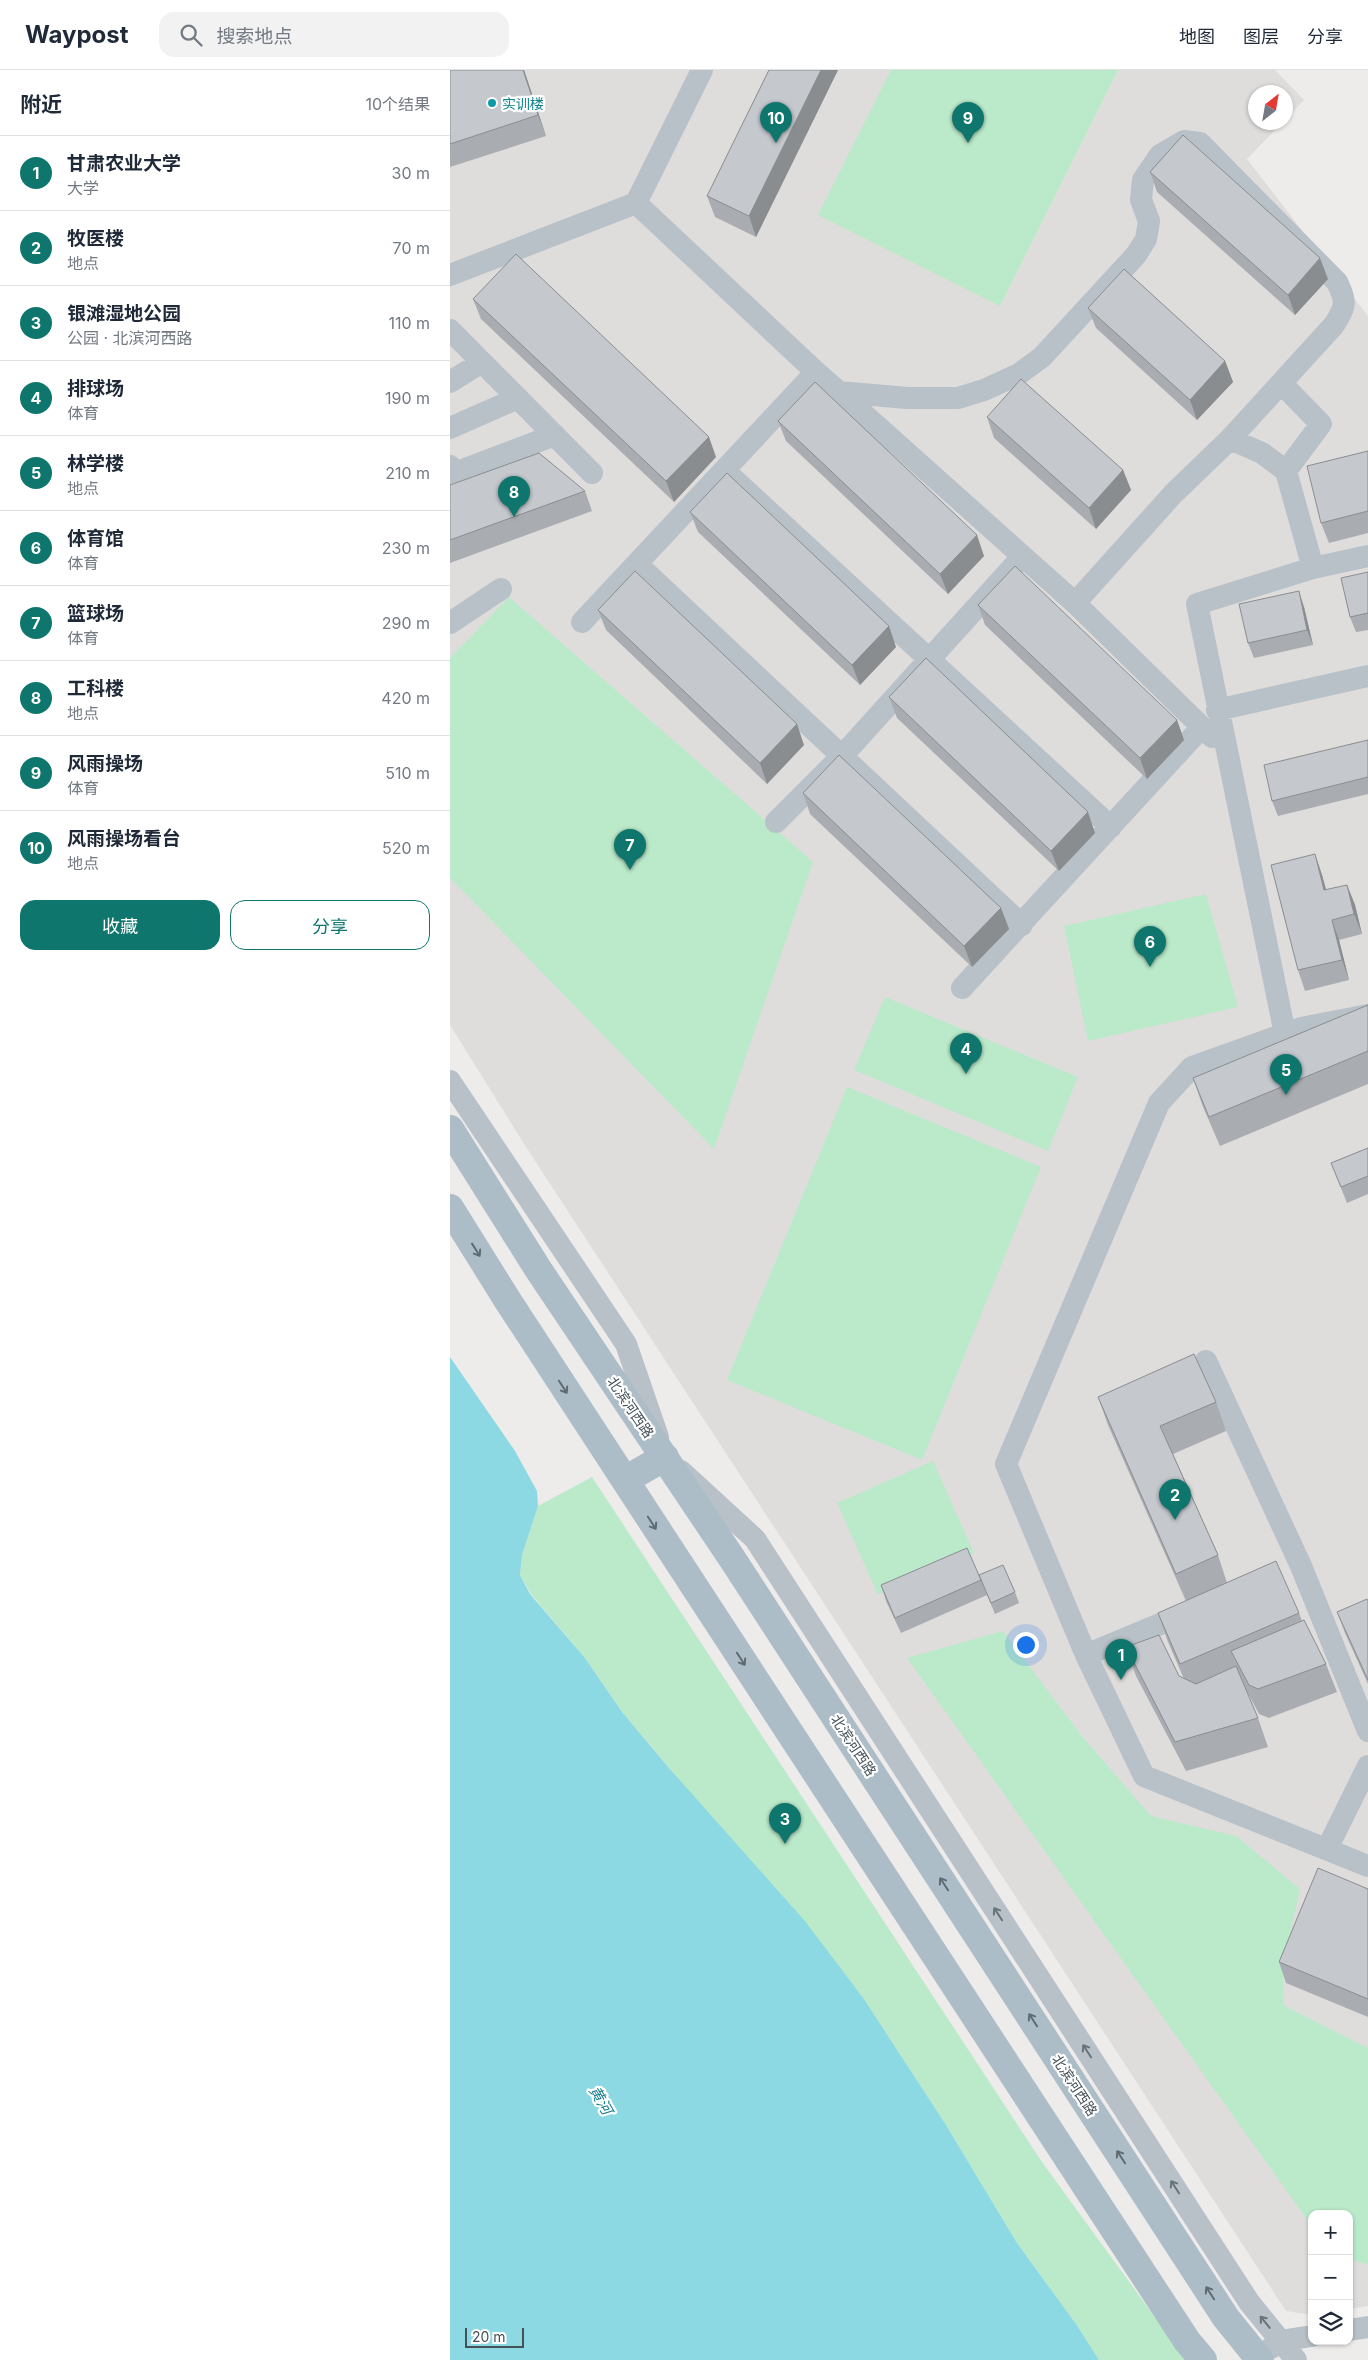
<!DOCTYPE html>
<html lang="zh">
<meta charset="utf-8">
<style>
:root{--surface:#fff;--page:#f2f2f3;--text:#1f2937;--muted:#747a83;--line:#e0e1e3;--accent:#0f766e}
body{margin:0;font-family:Inter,"Noto Sans SC",sans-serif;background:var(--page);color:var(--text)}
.controls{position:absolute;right:15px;bottom:15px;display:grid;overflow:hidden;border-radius:10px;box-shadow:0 1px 4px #0004}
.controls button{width:45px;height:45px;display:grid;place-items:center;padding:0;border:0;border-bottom:1px solid var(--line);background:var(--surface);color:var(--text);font:25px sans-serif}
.compass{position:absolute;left:798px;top:15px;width:45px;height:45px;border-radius:50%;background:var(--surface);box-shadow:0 1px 4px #0004;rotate:31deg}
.scale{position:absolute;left:15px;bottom:12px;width:59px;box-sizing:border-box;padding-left:5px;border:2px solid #455057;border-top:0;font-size:14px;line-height:18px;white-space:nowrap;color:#455057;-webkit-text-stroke:4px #fff;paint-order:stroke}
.you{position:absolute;left:575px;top:1574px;width:18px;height:18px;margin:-12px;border:4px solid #fff;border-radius:50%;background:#1a73e8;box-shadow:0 0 0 8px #1a73e833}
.badge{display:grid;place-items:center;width:32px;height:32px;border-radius:50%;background:var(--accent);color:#fff;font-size:16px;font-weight:700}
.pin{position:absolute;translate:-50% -41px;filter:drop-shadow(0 1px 2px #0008)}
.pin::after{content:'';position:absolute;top:26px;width:18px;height:15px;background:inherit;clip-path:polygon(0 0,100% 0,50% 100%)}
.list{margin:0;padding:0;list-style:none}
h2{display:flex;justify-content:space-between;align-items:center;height:65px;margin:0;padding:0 20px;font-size:21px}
h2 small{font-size:16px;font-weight:400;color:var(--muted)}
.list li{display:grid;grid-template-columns:32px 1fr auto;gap:15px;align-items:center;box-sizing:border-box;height:75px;padding:0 20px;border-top:1px solid var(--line)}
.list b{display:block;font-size:19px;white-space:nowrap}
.list p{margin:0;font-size:16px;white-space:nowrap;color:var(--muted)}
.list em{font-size:16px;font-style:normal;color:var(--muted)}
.actions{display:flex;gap:10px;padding:15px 20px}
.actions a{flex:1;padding:11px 0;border:1px solid var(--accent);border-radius:15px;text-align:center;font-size:18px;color:var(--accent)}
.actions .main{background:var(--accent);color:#fff}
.icon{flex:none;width:28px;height:28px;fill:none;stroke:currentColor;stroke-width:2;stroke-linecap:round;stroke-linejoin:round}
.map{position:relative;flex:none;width:918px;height:2290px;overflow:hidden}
header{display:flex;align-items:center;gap:30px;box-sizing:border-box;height:70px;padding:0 25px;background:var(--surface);border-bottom:1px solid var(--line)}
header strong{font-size:24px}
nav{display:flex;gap:28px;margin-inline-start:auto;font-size:18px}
.search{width:350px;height:45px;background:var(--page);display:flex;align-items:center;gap:12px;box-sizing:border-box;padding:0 18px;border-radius:15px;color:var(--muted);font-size:19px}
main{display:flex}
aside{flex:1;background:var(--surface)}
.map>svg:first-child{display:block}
.education{fill:#dfdcdc}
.green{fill:#bbeaca}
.water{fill:#8cd8e3}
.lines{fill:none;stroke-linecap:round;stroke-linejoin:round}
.minor{stroke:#b7c1c7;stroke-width:22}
.major{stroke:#acbdc8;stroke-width:28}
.wall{fill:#a9adb1}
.shaded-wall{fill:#8a8d90}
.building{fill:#c5c9ce;stroke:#8a8d90}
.oneway{stroke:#5f6b73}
.oneway2{stroke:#677279}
.culture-dot{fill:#0f9aa8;stroke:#fff;stroke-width:2}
.labels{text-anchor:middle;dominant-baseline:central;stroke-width:4.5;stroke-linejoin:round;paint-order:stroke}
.culture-label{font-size:14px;fill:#0d838f;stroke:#fff;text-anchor:start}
.street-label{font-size:14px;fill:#455057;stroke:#fff}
.water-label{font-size:15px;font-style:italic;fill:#178191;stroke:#fff}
</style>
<header>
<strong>Waypost</strong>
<div class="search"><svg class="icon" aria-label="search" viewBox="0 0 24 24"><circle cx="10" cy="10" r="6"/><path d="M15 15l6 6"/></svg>搜索地点</div>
<nav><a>地图</a><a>图层</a><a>分享</a></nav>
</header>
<main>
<aside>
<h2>附近<small>10个结果</small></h2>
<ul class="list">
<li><span class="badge">1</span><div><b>甘肃农业大学</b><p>大学</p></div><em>30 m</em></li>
<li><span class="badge">2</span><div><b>牧医楼</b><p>地点</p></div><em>70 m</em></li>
<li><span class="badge">3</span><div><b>银滩湿地公园</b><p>公园 · 北滨河西路</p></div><em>110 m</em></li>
<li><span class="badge">4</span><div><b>排球场</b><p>体育</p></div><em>190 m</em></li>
<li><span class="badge">5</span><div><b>林学楼</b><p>地点</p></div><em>210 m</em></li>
<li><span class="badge">6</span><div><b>体育馆</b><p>体育</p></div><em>230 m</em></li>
<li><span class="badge">7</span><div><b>篮球场</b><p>体育</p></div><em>290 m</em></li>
<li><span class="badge">8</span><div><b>工科楼</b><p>地点</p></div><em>420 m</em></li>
<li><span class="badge">9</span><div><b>风雨操场</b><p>体育</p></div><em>510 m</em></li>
<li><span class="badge">10</span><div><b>风雨操场看台</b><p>地点</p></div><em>520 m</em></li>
</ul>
<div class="actions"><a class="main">收藏</a><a>分享</a></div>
</aside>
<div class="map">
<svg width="918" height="2290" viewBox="0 0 918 2290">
<rect width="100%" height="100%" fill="#eeebeb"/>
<path class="education" d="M0 0H825L854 30 836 49V22H806V52L832 53 797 89 918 246V2236L899 2239V2144H862V2245L836 2241 76 1077 0 955Z"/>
<path class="green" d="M441 0H668L550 236 368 145Z
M59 527 363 792 264 1079 0 808V588Z
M756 824 788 937 638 971 614 856Z
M435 927 628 1007 598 1081 404 1000Z
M397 1017 591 1097 472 1390 277 1310Z
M483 1391 524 1483 428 1525 387 1433Z
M142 1407 592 2092 736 2290H649L626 2254 567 2173 496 2055 414 1929 172 1642 135 1588 81 1524 70 1505 72 1485 88 1436Z
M553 1561 631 1665 701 1746 786 1766 850 1819 834 1892 833 1935 918 1978V2194L899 2190V2144H862V2155L858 2151 457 1588Z"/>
<path class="water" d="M0 1287 65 1381 87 1421 88 1436 72 1485 70 1505 80 1524 135 1588 172 1642 219 1698 354 1850 414 1929 496 2055 567 2173 626 2254 649 2290H0Z"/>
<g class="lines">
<path class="minor" d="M186 133 366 302 389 322 625 533 723 424 780 369 884 255C896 236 897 232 887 212L750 73 734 71 710 85 693 110 691 130 699 151 696 169 686 185 592 287 569 304 534 320 508 328H457L389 322
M0 205 186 133 252 0
M0 260 142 403
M0 312 32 292
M831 313 871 354 836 401
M0 358 68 328
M780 369 812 383 836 401 863 498 747 534 835 964
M0 396 10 431 22 427
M275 401 661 757
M2 404 105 365
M187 494 572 855
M863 498 918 486
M625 533 762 667
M132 552 366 302
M0 553 51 519
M767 640 918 606
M326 752 392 686 572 487
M512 918 752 657
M918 945 851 958 742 997 709 1033 556 1394 636 1585 694 1706 918 1796
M0 1011 176 1274 208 1367
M756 1291 851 1496 918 1661
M231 1401 305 1469 799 2232 846 2290
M636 1585 739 1542
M877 1779 918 1696
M899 2260 918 2257
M821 2278 830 2271 862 2266"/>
<path class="major" d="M0 1059 88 1199 283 1490 776 2248 810 2290
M0 1138 58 1231 737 2271 753 2290
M175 1410 215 1387"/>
</g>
<path class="wall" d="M0 0H74L96 66 0 97Z
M319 0H388L306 167 265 147 257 126Z
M700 102 878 209 845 245 707 122Z
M23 229 266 387 224 432 31 249Z
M638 238 775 291 783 312 747 350 646 258Z
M537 347 673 400 681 420 646 459 544 368Z
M328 351 534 486 498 524 336 371Z
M918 381V463L879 473 871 453Z
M0 415 135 421 142 441 0 493Z
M240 442 446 577 410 615 248 462Z
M918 502V560L906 562 900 547Z
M528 535 727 650 734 670 697 709 535 555Z
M854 537 863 575 804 588 798 573Z
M148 540 354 675 317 714 156 560Z
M439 627 645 763 609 801 447 648Z
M918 670V724L828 746 822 731Z
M353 723 551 838 559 859 522 897 360 744Z
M865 784 872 805 876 820 897 815 905 835 912 864 889 870 899 910 855 921 848 900Z
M918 935V1014L770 1076 753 1037 743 1008Z
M918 1078V1124L897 1133 881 1093Z
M648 1327 766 1332 776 1361 723 1384 768 1485 777 1513 849 1543 852 1551 876 1594 887 1622 819 1648 809 1644 793 1614 808 1648 818 1677 736 1701 686 1606 676 1577 734 1609 718 1572 708 1543 736 1531 658 1355Z
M529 1505 565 1522 569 1533 545 1544 537 1525 451 1563 436 1531 431 1515Z
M918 1531V1614L895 1563 887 1542Z
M918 1819V1947L836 1913 829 1892Z"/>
<path class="shaded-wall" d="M73 0H74L96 66 88 45Z
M371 0H388L306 167 299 146Z
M870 188 878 209 845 245 838 225Z
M775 291 783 312 747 350 740 330Z
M259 367 266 387 224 432 216 411Z
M673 400 681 420 646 459 639 438Z
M527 465 534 486 498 524 490 504Z
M849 521 854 537 863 575 857 560Z
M439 556 446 577 410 615 402 595Z
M727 650 734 670 697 709 690 688Z
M347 654 354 675 317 714 310 693Z
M638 742 645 763 609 801 601 781Z
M865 784 872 805 882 841 874 820Z
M897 815 905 835 912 864 904 844Z
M551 838 559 859 522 897 514 876Z
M882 850 889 870 899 910 892 890Z"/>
<path class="building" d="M0 0H73L88 45 0 74Z
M319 0H371L299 146 257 126Z
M733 65 870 188 838 225 700 102Z
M66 184 259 367 216 411 23 229Z
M674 199 775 291 740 330 638 238Z
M571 309 673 400 639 438 537 347Z
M365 312 527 465 490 504 328 351Z
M918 381V441L871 453 857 396Z
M89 383 135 421 0 470V415Z
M277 403 439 556 402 595 240 442Z
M565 496 727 650 690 688 528 535Z
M185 501 347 654 310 693 148 540Z
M918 502V543L900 547 891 508Z
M849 521 857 560 798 573 789 534Z
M476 588 638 742 601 781 439 627Z
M918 670V707L822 731 814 695Z
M389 685 551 838 514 876 353 723Z
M865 784 874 820 897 815 904 844 882 850 892 890 848 900 821 795Z
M918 935V981L759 1047 743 1008Z
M918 1078V1106L891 1117 881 1093Z
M744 1284 766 1332 710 1356 768 1485 726 1504 648 1327Z
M517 1478 531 1510 445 1548 431 1515Z
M826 1491 849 1543 730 1594 708 1543Z
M553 1495 565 1522 541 1533 529 1505Z
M917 1529 918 1531V1610L887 1542Z
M854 1550 876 1594 808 1619 799 1615 781 1581Z
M709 1565 729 1606 746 1614 786 1596 808 1648 725 1672 676 1577Z
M868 1798 918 1819V1929L829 1892Z"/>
<defs><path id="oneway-shaft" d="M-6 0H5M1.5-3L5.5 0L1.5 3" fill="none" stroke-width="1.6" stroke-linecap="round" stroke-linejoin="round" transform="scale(1.25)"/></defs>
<g class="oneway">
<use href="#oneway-shaft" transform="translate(26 1180) rotate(58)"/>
<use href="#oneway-shaft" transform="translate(113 1317) rotate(57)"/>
<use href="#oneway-shaft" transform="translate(202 1453) rotate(57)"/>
<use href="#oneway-shaft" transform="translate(291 1589) rotate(57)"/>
<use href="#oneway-shaft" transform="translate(494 1814) rotate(-123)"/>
<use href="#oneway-shaft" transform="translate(583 1950) rotate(-123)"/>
<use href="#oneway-shaft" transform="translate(671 2087) rotate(-123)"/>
<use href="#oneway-shaft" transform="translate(760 2223) rotate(-123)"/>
</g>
<g class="oneway2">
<use href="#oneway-shaft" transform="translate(548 1844) rotate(-123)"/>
<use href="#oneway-shaft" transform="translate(637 1981) rotate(-123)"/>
<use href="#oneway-shaft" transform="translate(725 2117) rotate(-123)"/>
<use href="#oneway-shaft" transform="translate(815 2252) rotate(-129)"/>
</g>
<circle class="culture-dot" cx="42" cy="33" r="5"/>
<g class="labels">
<g class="culture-label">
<text x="52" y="33">实训楼</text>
</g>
<g class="street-label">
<text transform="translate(181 1337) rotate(56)">北滨河西路</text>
<text transform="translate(404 1675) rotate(57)">北滨河西路</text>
<text transform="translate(625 2015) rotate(57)">北滨河西路</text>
</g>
<g class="water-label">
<text transform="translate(151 2030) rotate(60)">黄河</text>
</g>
</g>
</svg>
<div class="controls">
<button>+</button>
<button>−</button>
<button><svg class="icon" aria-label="layers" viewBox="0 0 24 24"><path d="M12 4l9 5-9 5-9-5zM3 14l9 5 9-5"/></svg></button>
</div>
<svg class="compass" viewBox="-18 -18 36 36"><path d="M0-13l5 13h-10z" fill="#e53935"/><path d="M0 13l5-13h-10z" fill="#747a83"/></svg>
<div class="scale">20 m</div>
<div class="you"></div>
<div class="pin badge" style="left:671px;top:1610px">1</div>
<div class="pin badge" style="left:725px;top:1450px">2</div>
<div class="pin badge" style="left:335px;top:1774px">3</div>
<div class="pin badge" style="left:516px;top:1004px">4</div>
<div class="pin badge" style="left:836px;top:1025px">5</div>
<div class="pin badge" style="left:700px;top:897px">6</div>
<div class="pin badge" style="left:180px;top:800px">7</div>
<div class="pin badge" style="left:64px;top:447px">8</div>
<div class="pin badge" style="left:518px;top:73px">9</div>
<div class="pin badge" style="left:326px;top:73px">10</div>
</div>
</main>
